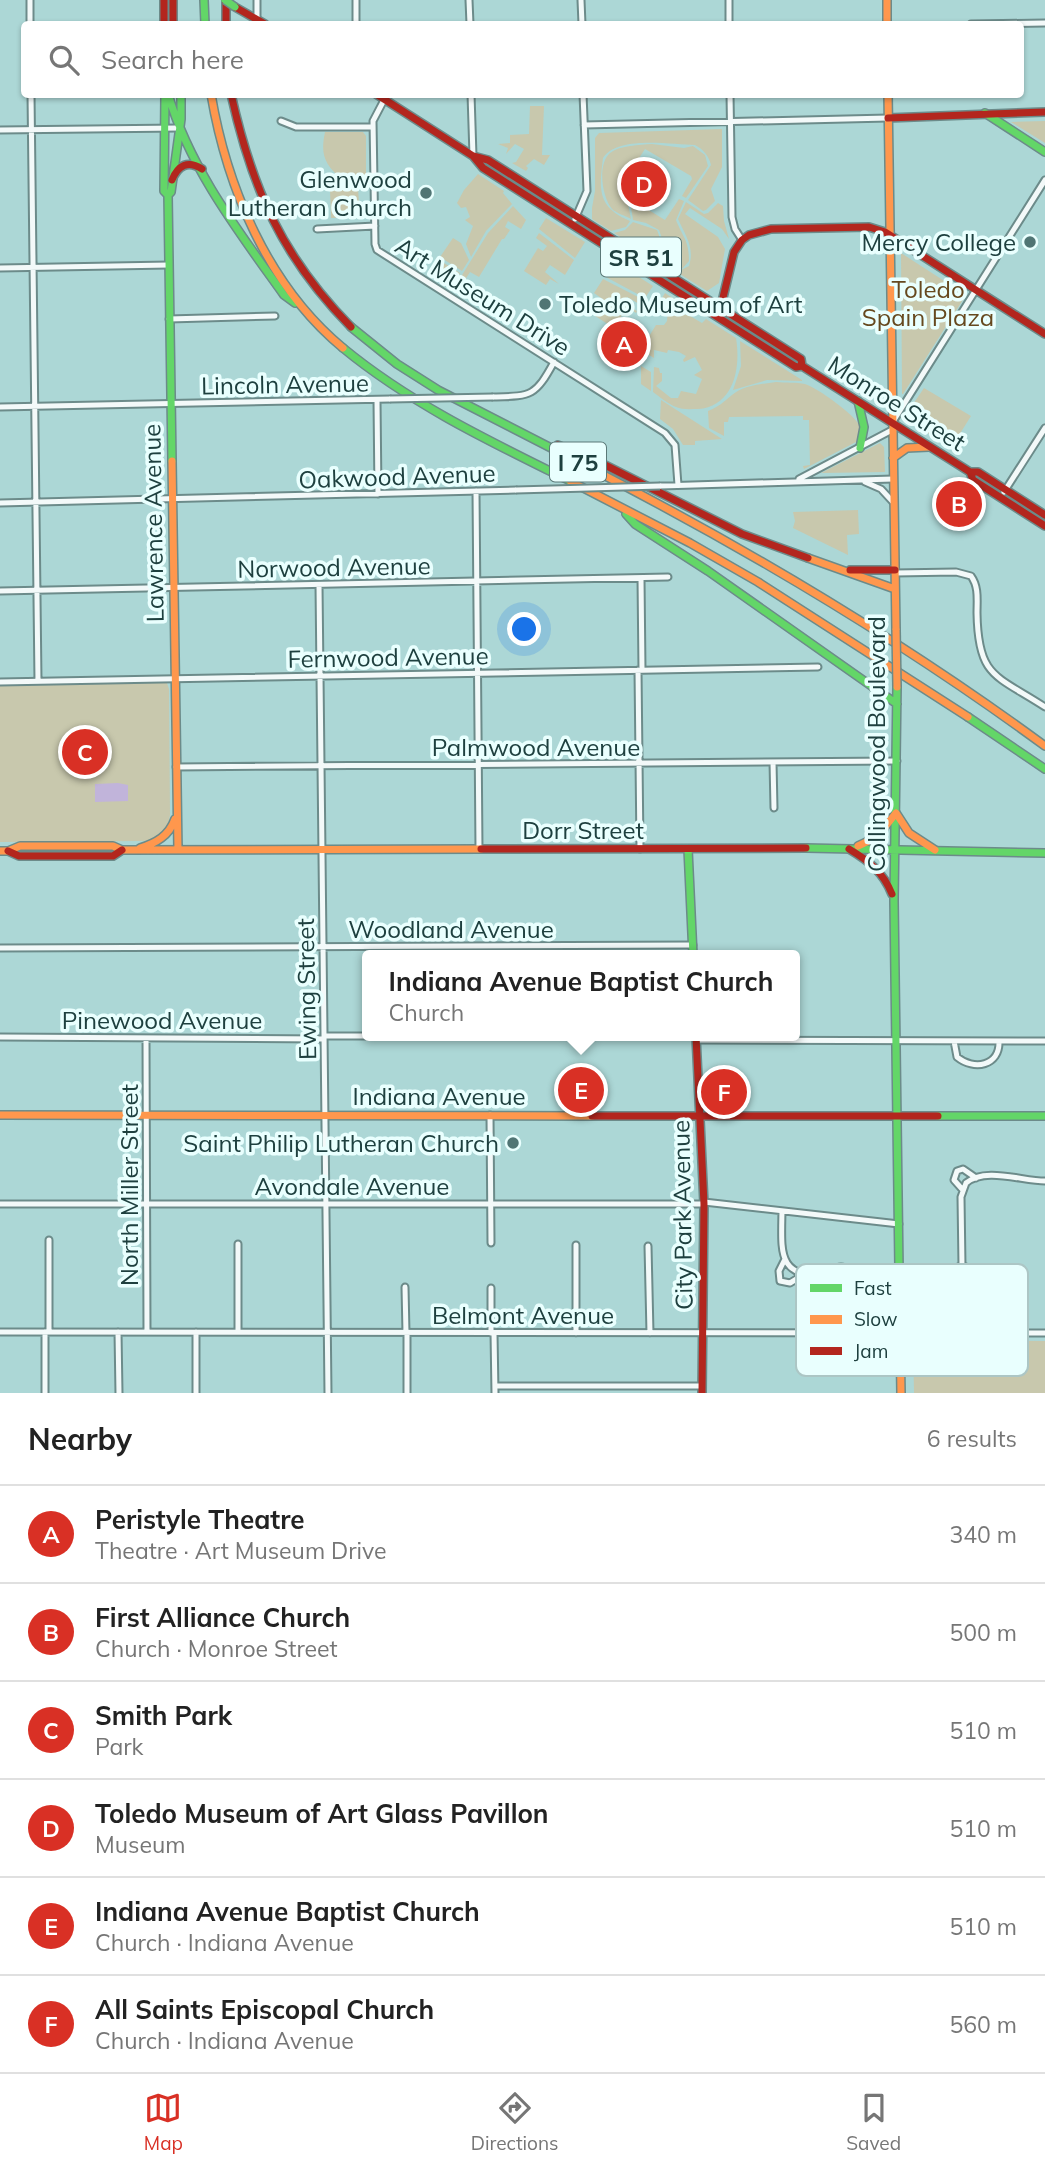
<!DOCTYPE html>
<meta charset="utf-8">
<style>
:root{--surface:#fff;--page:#f6f6f6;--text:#222;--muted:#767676;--line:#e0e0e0;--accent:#d93025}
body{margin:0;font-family:Mulish,sans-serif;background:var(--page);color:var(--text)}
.you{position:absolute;left:525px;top:630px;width:24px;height:24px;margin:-18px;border:5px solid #fff;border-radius:50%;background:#1a73e8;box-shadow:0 0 0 10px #1a73e833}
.badge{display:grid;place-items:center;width:46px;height:46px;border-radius:50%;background:var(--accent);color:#fff;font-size:23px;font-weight:700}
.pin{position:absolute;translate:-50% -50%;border:4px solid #fff;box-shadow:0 2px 7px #0006}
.popup{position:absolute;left:362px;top:950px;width:438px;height:91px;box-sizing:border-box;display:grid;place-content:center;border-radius:7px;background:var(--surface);filter:drop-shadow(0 2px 5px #0005);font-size:23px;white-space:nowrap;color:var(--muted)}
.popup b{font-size:26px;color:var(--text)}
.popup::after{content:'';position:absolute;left:50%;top:100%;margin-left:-14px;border:14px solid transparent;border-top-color:var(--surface)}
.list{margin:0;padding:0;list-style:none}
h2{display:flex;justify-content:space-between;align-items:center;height:91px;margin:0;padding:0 28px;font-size:30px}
h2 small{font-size:23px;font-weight:400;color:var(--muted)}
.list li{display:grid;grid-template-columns:46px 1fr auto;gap:21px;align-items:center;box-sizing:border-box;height:98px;padding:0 28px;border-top:2px solid var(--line)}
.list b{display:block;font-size:26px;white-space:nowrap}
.list p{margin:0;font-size:23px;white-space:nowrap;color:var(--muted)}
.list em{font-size:23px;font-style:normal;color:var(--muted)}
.icon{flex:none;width:38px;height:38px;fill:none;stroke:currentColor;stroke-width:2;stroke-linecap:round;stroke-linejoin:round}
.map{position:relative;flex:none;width:1045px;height:1393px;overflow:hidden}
.search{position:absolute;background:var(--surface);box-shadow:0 2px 5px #0004;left:21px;right:21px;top:21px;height:77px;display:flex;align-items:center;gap:18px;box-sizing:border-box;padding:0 24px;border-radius:7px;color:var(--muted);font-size:26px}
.sheet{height:679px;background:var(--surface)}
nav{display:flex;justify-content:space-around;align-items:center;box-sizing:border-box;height:98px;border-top:2px solid var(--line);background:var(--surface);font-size:19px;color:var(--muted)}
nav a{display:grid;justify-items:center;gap:4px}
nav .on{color:var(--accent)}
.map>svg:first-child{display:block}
.green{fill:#c8c8ad}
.water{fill:#c1b4da}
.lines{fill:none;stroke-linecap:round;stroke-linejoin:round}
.street-casing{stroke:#6c8b8a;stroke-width:9}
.fast-casing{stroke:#6c8b8a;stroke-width:10}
.slow-casing{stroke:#6c8b8a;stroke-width:10}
.jam-casing{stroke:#6c8b8a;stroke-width:10}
.street{stroke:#f3f9f9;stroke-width:5}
.fast{stroke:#63d668;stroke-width:7}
.slow{stroke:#ff974d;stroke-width:7}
.jam{stroke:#b3261e;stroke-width:7}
.street-bridge-casing{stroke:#6c8b8a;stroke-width:9;stroke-linecap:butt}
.fast-bridge-casing{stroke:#6c8b8a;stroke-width:10;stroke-linecap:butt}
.slow-bridge-casing{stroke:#6c8b8a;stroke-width:10;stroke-linecap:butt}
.street-bridge{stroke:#f3f9f9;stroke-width:5}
.fast-bridge{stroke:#63d668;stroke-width:7}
.slow-bridge{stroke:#ff974d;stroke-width:7}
.poi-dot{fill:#507574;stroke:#e9fffe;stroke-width:2.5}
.labels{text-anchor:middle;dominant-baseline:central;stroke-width:7;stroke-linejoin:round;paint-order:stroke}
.shield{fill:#e9fffe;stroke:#5b7978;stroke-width:2}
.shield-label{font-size:23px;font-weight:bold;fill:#1e403f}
.poi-label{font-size:24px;fill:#1e403f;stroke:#e9fffe;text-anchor:end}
.park-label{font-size:24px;fill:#66491f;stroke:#e9fffe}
.street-label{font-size:24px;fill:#1e403f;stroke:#e9fffe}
.key{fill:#e9fffe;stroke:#acc6c5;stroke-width:2}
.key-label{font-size:19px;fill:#1e403f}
</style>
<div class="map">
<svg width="1045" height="1393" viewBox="0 0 1045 1393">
<rect width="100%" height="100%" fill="#acd7d6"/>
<path class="green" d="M530 106H544L542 155H550L544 165 534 159 526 166 528 168 526 171 512 163 516 162 524 149 515 144 506 154 508 148 498 144 510 143V135L529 134Z
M1045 121V143L1011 122Z
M722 129V167L711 189 715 201 706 210 703 211 688 200 711 165C709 156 703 149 695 145 672 145 618 135 603 158 599 190 597 207 630 221L626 227 611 231 592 219V208L595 191V138L599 133Z
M325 132H363L366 136V181L342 180C325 164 320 156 325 132Z
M652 144 684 148 693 146 705 155 708 166 686 198 682 196 692 179 691 176 645 149 618 190 631 198 628 204 631 219C626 216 616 213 612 209 602 197 597 164 610 153 621 145 639 145 652 144Z
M478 174 504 191 503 193 512 204 486 231 471 257 466 244 473 226 465 220 470 217 466 207 461 208 457 203 464 190Z
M358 188 360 217 331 218 330 189Z
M679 199 684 201 676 220C683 238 689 240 689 261L681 270 689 266C695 247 685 235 678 219L686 202 704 214 708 213 718 203 723 206 724 221 729 239 722 229 690 208 685 214 718 237 725 249 719 283 707 291 614 233 625 230 633 222 657 230 670 266 676 271 680 270 672 266 659 230 646 223 633 220 631 207 634 201 665 220Z
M513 206 526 220 521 229 508 221 505 227 510 230 504 239H502L479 277 470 272 463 283 459 280 488 233Z
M546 218 585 242 575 258 539 229Z
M539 233 574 260 565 275 550 265 545 272 559 284 550 279 546 285 524 271 538 248 543 251 547 246 536 238Z
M453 238 461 243 469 260 462 271 440 257Z
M901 253 966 295 903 394H902Z
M439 260 460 273 457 279 448 274H432Z
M614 261 653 286 645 298 604 276Z
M603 279 644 300 641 305 627 297 624 303 637 311 636 313 627 307 614 328 592 314 597 306 604 310 608 303 594 293Z
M665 293 699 315 659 303Z
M668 309 690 316 702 323 706 319 736 338C741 368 734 406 698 409 691 409 682 410 676 407 668 404 660 397 653 392L654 367 659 368 660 373H662V381L656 386 671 398H678L681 391 696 394 702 379 694 375 702 370 695 357 684 362 683 360 686 356 679 352 668 350 667 353 654 350V358L644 352 646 349 643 346 656 325H664L667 321Z
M740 341 802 380V381L767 380 733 390 741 366Z
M641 366 651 372V391L641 384Z
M776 382C786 383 796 382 805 384 818 388 855 415 860 426L856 442 804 469 803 466 810 465 809 420H803V416L729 417 728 422H724V436L709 428 708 411C720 406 722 403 732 395 744 385 762 384 776 382Z
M924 388 971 416 951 448 906 419 907 413Z
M661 400 722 439 695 441V445H683L673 429 660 419Z
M880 443 884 447 885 472 821 473Z
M858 510 859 534 847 535 848 555 793 528 795 521 793 512Z
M162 682 167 683 169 689 170 815C168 831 159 839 143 841L0 842V685Z
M913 1340 1045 1341V1393H914Z"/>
<path class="water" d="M118 783 128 785V801L95 802V784Z"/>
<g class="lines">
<g class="street-casing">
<path id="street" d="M30 0V24
M257 0V19
M356 0V24
M469 0 470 24
M581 0 582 24
M729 0V24
M971 24 1045 23
M31 94 38 681
M471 94 473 156
M730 94 732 217 735 229 742 240
M384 100 373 121 375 244 377 250 665 433 675 445 678 485
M281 121 296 127H373
M584 125 888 118
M0 130 179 128
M575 219 587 191 583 94
M317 229 375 226
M0 268 169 265
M169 319 275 316
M493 397C531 396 535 397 554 362
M377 400 378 494
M0 407 390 399
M894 420 1045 180
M799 479 892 430
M865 482 881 489 893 502
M660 486 893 479
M476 491 479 849
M1004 492 1045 428
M0 503 516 490
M895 573 956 572 971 576C979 587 977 600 977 613 978 678 996 675 1045 707
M641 578 642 670
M319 585 328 1393
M0 591 668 577
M638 670 640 849
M0 682 818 667
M773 762 774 808
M176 767 897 761
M0 948 693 945
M324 1036H696
M0 1037 324 1039
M146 1038 147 1332
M697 1040 1045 1041
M954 1041 957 1057C974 1071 1000 1066 999 1041
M490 1115 491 1243
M962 1189 954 1180 957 1171 963 1169 976 1178
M704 1202 899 1224
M0 1204H704
M782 1211C781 1258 778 1277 832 1277
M49 1240V1332
M238 1244V1332
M648 1246 650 1333
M785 1259 779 1271 780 1281 790 1283 803 1275
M954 1274a8 8 0 1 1 16 0a8 8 0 1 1-16 0Z
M962 1266 961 1197 966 1183C985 1167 1022 1181 1045 1181
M832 1276a9 9 0 1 1 18 0a9 9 0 1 1-18 0Z
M405 1287 406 1333
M491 1288V1333
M0 1332 1045 1333
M45 1332V1393
M118 1332 119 1393
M196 1332V1393
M407 1333V1393
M494 1333 495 1393
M576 1333V1245
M495 1386H702"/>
</g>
<g class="fast-casing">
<path id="fast" d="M204 0 205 24
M168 94C190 169 239 232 284 295L295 303
M165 95 164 191 168 195 172 461
M985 113 1045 152
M168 195 171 192 181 119V94
M351 327 397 364 438 390 594 470
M343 348C411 404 491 442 570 481
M858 401 864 427 860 448
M626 514 635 524 708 571 897 704
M897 687 894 901 899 1268
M968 717 1045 769
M806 848 1045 853
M688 849 693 955
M938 1116H1045"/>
</g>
<g class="slow-casing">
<path id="slow" d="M887 0V24
M211 94C227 188 268 286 343 348
M888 94 896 630
M893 458 907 448 929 447
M172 461 178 850
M594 470C751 551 902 641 1045 746
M570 481 690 543 758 582 968 717
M808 558 895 589
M858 846 877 837 896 813 909 833 935 850
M140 848C156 843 169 836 175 819
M0 851H8L20 846H113L122 850 481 849
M0 1115 592 1116
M899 1268 901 1393"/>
</g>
<g class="jam-casing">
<path id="jam" d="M164 0V24
M173 0V24
M226 0V24
M235 7 265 24
M231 94C252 189 282 257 351 327
M376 94 473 156 488 160 801 359 802 366
M888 118 1045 112
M473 156 483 168 796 367 802 366 970 472H978L1045 515
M172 180C178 165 188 160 202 169
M720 310 734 252 742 240 749 235 771 229 869 227 885 232 1045 334
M558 445 601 463 742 534 808 558
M970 472 973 480 1045 526
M850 570H895
M481 849 806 848
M849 849C869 861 883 872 892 894
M8 851 19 856H113L122 850
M696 1036 704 1204 702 1393
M592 1116H938"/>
</g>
<use href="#street" class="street"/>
<use href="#fast" class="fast"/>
<use href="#slow" class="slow"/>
<use href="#jam" class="jam"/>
<g class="street-bridge-casing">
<path id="street-bridge" d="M390 399 493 397
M516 490 660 486"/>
</g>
<g class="fast-bridge-casing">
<path id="fast-bridge" d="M225 0 235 7"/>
</g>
<g class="slow-bridge-casing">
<path id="slow-bridge" d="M896 630 897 687"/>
</g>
<use href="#street-bridge" class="street-bridge"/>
<use href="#fast-bridge" class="fast-bridge"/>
<use href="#slow-bridge" class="slow-bridge"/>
</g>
<g class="poi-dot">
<circle cx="426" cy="193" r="7"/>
<circle cx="1030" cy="242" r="7"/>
<circle cx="545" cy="304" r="7"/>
<circle cx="513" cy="1143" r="7"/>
</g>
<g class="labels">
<g class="shield">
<rect x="601" y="237.5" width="80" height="39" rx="5"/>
<rect x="550" y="442.5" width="56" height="39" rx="5"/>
</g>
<g class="shield-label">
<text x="641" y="257">SR 51</text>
<text x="578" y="462">I 75</text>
</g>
<g class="poi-label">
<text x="412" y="179">Glenwood<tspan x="412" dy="28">Lutheran Church</tspan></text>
<text x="1016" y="242">Mercy College</text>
<text x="559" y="304" text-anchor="start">Toledo Museum of Art</text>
<text x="499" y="1143">Saint Philip Lutheran Church</text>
</g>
<g class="park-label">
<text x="928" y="289">Toledo<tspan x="928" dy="28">Spain Plaza</tspan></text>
</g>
<g class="street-label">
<text transform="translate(483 296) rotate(32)">Art Museum Drive</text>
<text transform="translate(285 384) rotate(-1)">Lincoln Avenue</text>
<text transform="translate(897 403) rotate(32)">Monroe Street</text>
<text transform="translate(397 476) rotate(-2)">Oakwood Avenue</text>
<text transform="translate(153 523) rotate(-91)">Lawrence Avenue</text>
<text transform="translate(334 567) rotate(-1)">Norwood Avenue</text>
<text transform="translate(388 657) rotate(-1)">Fernwood Avenue</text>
<text transform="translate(876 744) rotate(-90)">Collingwood Boulevard</text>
<text x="536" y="747">Palmwood Avenue</text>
<text x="583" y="830">Dorr Street</text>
<text x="451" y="929">Woodland Avenue</text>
<text transform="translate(306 989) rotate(-91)">Ewing Street</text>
<text x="162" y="1020">Pinewood Avenue</text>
<text x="439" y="1096">Indiana Avenue</text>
<text transform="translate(129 1185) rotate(-90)">North Miller Street</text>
<text x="352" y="1186">Avondale Avenue</text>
<text transform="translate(682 1215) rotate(-91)">City Park Avenue</text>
<text x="523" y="1315">Belmont Avenue</text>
</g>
</g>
<rect x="796" y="1264" width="232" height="112" rx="10" class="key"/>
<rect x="810" y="1284" width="32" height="8" fill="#63d668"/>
<rect x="810" y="1315" width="32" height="9" fill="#ff974d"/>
<rect x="810" y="1347" width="32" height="8" fill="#b3261e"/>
<g class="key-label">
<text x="854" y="1295">Fast</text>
<text x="854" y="1326">Slow</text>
<text x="854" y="1358">Jam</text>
</g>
</svg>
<div class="you"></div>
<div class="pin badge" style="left:624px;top:344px">A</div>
<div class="pin badge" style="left:959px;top:504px">B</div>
<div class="pin badge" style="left:85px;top:752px">C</div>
<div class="pin badge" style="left:644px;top:184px">D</div>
<div class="pin badge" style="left:581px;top:1090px">E</div>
<div class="popup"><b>Indiana Avenue Baptist Church</b>Church</div>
<div class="pin badge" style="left:724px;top:1092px">F</div>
<div class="search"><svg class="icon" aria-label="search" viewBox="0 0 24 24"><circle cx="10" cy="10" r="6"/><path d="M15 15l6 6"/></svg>Search here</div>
</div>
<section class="sheet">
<h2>Nearby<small>6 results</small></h2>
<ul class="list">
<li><span class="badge">A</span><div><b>Peristyle Theatre</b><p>Theatre · Art Museum Drive</p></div><em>340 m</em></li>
<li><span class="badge">B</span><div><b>First Alliance Church</b><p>Church · Monroe Street</p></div><em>500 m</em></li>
<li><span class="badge">C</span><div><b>Smith Park</b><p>Park</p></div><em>510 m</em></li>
<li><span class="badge">D</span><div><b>Toledo Museum of Art Glass Pavillon</b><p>Museum</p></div><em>510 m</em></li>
<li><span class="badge">E</span><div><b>Indiana Avenue Baptist Church</b><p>Church · Indiana Avenue</p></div><em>510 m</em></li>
<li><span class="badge">F</span><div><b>All Saints Episcopal Church</b><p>Church · Indiana Avenue</p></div><em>560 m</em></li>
</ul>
</section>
<nav>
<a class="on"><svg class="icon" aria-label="map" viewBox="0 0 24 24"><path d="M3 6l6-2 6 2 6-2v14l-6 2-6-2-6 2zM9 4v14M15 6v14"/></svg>Map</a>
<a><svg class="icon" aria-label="directions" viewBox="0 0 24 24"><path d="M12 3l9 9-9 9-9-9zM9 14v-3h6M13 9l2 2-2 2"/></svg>Directions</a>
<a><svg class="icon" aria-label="saved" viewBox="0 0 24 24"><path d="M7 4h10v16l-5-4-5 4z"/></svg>Saved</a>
</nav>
